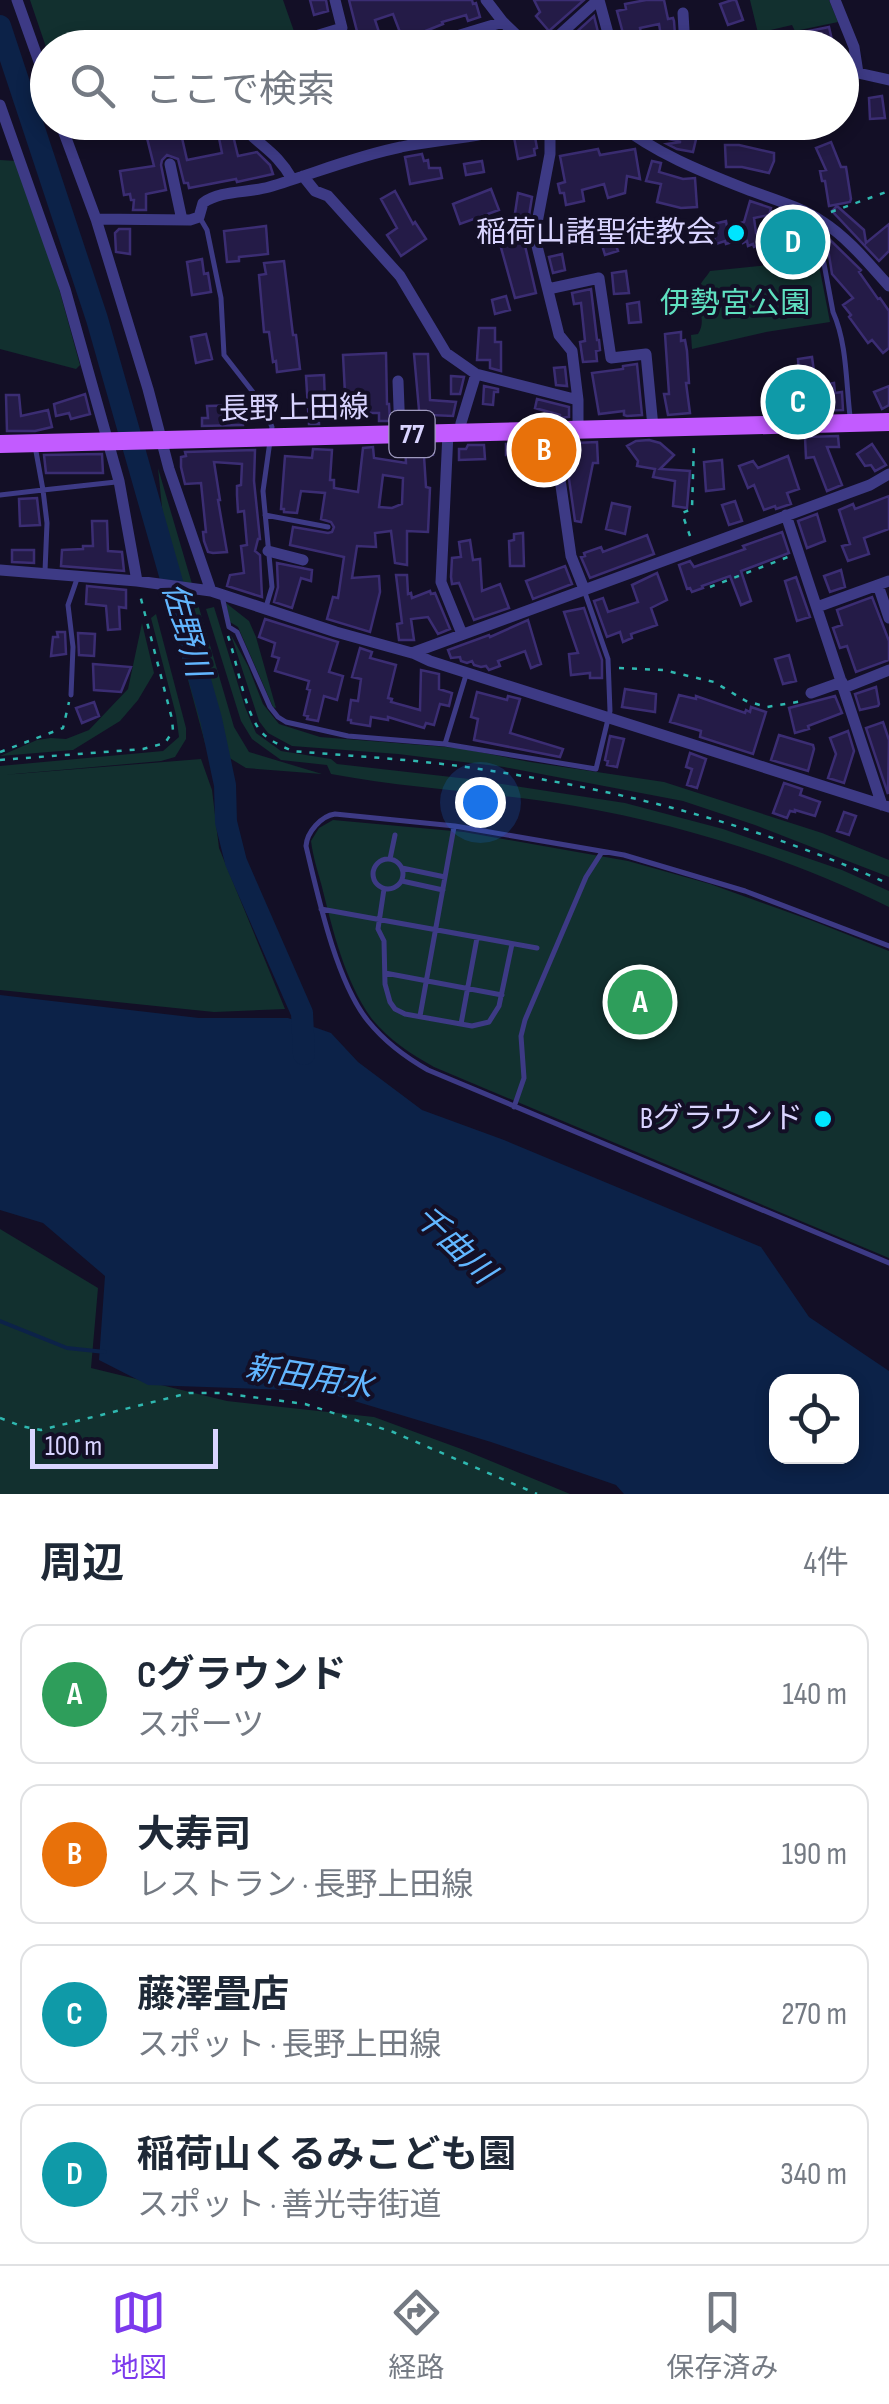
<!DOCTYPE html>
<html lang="ja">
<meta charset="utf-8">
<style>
:root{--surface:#fff;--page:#f6f6f7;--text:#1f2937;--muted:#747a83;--line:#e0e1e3;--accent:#7c3aed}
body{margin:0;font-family:"Sofia Sans Condensed","Noto Sans JP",sans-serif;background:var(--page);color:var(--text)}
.controls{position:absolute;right:30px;bottom:30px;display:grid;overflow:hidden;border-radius:20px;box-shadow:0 5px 15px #0003}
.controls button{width:90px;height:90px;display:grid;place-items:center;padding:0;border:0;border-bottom:2px solid var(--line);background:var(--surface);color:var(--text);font:50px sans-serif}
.scale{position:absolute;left:30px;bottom:25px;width:188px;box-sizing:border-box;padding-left:10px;border:5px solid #d9d4ff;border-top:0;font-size:28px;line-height:35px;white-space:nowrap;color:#d9d4ff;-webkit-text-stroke:8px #130f26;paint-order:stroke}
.you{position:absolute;left:480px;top:802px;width:35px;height:35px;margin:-25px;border:8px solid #fff;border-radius:50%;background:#1a73e8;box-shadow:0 0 0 15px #1a73e833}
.badge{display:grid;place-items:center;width:65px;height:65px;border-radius:50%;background:var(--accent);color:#fff;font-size:32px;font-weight:700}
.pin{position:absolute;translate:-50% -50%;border:5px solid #fff;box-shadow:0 2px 10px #0006}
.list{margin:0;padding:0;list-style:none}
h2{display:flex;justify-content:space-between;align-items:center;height:130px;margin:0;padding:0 40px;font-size:42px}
h2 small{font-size:32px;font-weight:400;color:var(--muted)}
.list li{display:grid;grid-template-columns:65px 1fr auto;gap:30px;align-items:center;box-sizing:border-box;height:140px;margin:0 20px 20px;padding:0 20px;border:2px solid var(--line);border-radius:20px}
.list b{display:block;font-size:38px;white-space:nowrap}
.list p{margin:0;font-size:32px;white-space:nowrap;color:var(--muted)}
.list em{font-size:32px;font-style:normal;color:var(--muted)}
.icon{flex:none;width:55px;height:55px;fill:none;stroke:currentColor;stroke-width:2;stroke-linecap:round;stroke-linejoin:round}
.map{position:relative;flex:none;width:889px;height:1494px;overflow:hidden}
.search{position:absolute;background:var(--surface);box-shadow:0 5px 15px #0003;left:30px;right:30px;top:30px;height:110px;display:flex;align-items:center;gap:25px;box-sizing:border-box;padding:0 35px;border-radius:55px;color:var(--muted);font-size:38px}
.sheet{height:770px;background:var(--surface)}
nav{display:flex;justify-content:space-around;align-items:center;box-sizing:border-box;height:140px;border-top:2px solid var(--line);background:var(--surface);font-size:28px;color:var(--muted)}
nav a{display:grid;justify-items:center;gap:5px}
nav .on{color:var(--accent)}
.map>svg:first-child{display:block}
.green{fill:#12302f}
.water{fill:#0c2248;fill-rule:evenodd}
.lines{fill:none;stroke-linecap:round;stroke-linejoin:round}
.stream{stroke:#0c2248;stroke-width:4}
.river{stroke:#0c2248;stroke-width:22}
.building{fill:#241b47;stroke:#3b2d73;stroke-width:2.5;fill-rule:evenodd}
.path{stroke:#2fb8b0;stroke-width:2.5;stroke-dasharray:5 8;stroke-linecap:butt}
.lane{stroke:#3d3a85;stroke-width:5}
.street{stroke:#3d3a85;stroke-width:11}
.primary{stroke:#c25bff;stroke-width:18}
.poi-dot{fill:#00e5ff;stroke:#130f26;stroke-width:4}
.labels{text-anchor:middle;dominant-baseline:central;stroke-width:8;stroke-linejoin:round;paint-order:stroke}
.shield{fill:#130f26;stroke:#9e99be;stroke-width:2.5}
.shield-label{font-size:28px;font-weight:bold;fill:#d9d4ff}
.poi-label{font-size:30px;fill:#d9d4ff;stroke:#130f26;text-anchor:end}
.park-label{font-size:30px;fill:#5fe0c0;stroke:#130f26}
.street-label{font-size:30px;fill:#d9d4ff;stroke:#130f26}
.water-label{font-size:32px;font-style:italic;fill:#62b6ff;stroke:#130f26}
</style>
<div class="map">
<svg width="889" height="1494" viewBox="0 0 889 1494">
<rect width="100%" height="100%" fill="#130f26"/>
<path class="green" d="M30 0H283L296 37 293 47 48 48 47 50Z
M750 0H829L838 22 795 31 792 25 758 33Z
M72 123V122L121 123 78 138Z
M0 160 16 161 55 274 80 365 76 369 0 349Z
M818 260 830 322 766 332 692 349 691 335 698 334C707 320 697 308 698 292 699 283 706 278 710 271Z
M158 468 234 727 249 752 322 774 246 768 205 743 180 650 166 575V547Z
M226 603 249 621 256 637 276 708 273 707 238 627 230 622Z
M214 607 245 707 256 733 281 751 331 759 337 764 469 779 625 803 723 829 842 870 889 891V907C790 858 683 825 575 806 494 792 411 789 331 774L327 765 281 760 252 739 241 721 206 609Z
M156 614 186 728V739L175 757 161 761 3 775 201 759 212 790 219 848 285 1009 214 1012 0 990V766L163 751 179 737 176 715 151 618Z
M142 623 154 673 138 700 120 721 73 750 0 756 37 740 51 738 66 739 89 730 128 689Z
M231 635 248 666 263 704 279 724 320 737 459 748 530 762 664 782 822 833 889 860V877L755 825 683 801 504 767 398 754 292 746 268 733 259 721Z
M333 820 464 832 628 861 710 884 813 921 889 951V1258L434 1067C411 1054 389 1040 372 1019 345 982 333 931 322 887 318 872 313 857 311 841L319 828Z
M0 1229 98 1288 91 1368 227 1401 374 1417 464 1450 570 1494H0Z"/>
<path class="water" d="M0 995 199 1018H288L331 1033 358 1062 422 1110 504 1140 761 1247 809 1317 889 1371V1494H624L616 1485 491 1442 321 1391 148 1385 99 1360 105 1276 43 1223 0 1210ZM776 1382H852V1456H776Z"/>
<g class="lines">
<path class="stream" d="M0 1321 67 1348 105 1352"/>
<path class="river" d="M0 26 97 319 211 719 225 785 226 822 236 862 302 1013 304 1054"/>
</g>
<path class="building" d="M310 0H326L328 11 314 15Z
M349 0H472L473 4 476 3 480 17 468 21 466 15 442 22 443 24 403 40 393 14 375 20 380 35 360 43Z
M534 0H584L549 31 536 16 540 12Z
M646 0H664L668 19 673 18 674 21 676 48H663L659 24 640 28 644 48H627L617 11 626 9 625 4Z
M732 0H736L743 20 728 25 720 4Z
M594 16 602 48H564L562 45Z
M829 27 832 40 798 48H779L776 39 793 32 794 34Z
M488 36 489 41 505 37 509 48H476L477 40Z
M882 96 885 118 870 119 869 98Z
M160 122H183L187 137 182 138 187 160 222 153 216 123H230L238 156 257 152 270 165 273 174 237 182 236 179 189 188 188 183H184L178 159 167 155 162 160 161 165 166 190 146 194V210H133L134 200H131L130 194 124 195 120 171 154 166 146 134V130L153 129 152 124Z
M644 122H678L676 132 697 135 693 152 677 149 667 144 681 142 649 134 642 129Z
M531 133 532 137H535L537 148 534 149 535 155 518 159 514 137Z
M831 142 841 167H846L851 199 850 202 829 206 825 181H822L820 171 826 170 816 148Z
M725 145H739L774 153V161L769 173 742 167H726Z
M598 149 600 155 635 149 640 179 627 176 625 193 608 198 604 184 582 190 584 201 566 205 564 193H560L558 184 565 182 560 156Z
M422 154 424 161 428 160 429 168H440L442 178 410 184 405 157Z
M482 161 484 172 466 175 464 164Z
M652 161 661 163 659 172 683 179 695 178 697 207 681 208 657 202 661 184 646 181Z
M491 189 499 210 460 224 453 204Z
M395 191 413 224 415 222 426 239 401 256 387 235 397 228 381 199Z
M518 193 532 197 528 222 514 220Z
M750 201 771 208 769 215 754 218 756 233 811 227 816 257 786 260 785 250 773 251 772 241 754 247 753 244 748 246 747 241 743 243 742 239 726 244 725 241 716 244 713 234 717 233 714 224 726 221 727 227 744 222Z
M837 206 864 230 866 243 889 224V251L879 261 832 211Z
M266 226 268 254 239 257V261L227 262 224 231Z
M119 229H130V254L116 252 115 233Z
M611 232 618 251 605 255 599 235Z
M826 236 861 270 859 272 878 299 880 298 889 311V348L883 353 872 340 868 343 849 317 851 315 843 305 853 298 832 274Z
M523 237 536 293 515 298 500 244 510 241 511 243V240Z
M562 254 565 270 553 273 549 257Z
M202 259 204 274 208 273 211 292 192 295 187 262Z
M284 261 293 335H296L300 369 277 372 276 361 273 362 269 332H264L259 275 266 274 264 263Z
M626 271 629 293 614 294 612 273Z
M591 289 597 340H599L600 350 596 351 597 361 583 362 580 342 585 341 581 303 574 304 572 293Z
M506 296 510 310 495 314 492 300Z
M639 302 641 322 629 323 627 304Z
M479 328H495V342H501V371L490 368V360H477Z
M681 332V341L685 340 687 351 689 383H686L690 413 668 415 664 394H669L665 334Z
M206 334 212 359 196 363 191 337Z
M386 353 387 404H389L390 421H379V413H346L343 355Z
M414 354H428L430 400 456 402 453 416 431 415 432 421H420Z
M812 357 816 386 834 383 835 393 842 392 843 410 775 412 774 387 800 386 798 359Z
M637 364 642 415 627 416 624 415V411L599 414 592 373 623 369V366Z
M565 367 567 386 556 385 554 368Z
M324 375 325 403H318L319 424H309L306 376Z
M451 376 464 377 460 394H451Z
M484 386 498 389V392H494L493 405 483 404Z
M889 386V405L882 409 874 392Z
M85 394 90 414 71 419 69 413 56 416 54 404Z
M6 395H19L21 416 48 410 52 427 35 431H7Z
M537 399 569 407V417L560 418V415L535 408Z
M242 405 243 425 202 426V418H208L207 406Z
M838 436 839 447H827L842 485 827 491 814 457 806 458 805 437Z
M649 440 660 443 674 455 660 469 690 471 687 508 673 506 675 481 653 477 655 469 637 466 638 461 627 446 636 441Z
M597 442 598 463H593L581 522 575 521 566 458 576 457 575 443Z
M545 443 547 457 506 455V444Z
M872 444 886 465 875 471 871 465 865 466 857 454Z
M468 445H484L485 459 459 460V449H466Z
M405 446H433V455L424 456 426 487 430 488 428 532 407 531V565L395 563 391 531 375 533 376 547 357 546 352 578 379 576 380 592 370 632 327 619 333 597 338 598 344 557 290 545 293 527 328 533 332 532 334 527 331 522 321 519 325 493 301 491 297 513 284 512V509H281L285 456 312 458 313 449 332 450 330 480H334V488L358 492 363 448 373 447 374 458 406 463ZM383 475 403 478 402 504 392 508 379 507Z
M255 450 254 481 260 539H258L255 551 260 555 262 597 227 586 230 575 244 573 241 546 247 545 244 511 238 512 237 495V486L241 485 242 464 214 462 220 500H218L227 552 213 553 208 552 204 541 203 532H206L201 483 185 484 181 467V457L186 456 185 452Z
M102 454 103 473H46L44 455Z
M788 456 799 489 787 493 791 504 776 509 775 506 764 510 754 485 748 488 739 466 753 461 758 468Z
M722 460 724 489 706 491 704 462Z
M889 496V529L864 538 869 554 848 561 842 546 850 544 839 510 853 504 855 509Z
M37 498 40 525 20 526 19 499Z
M735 501 742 521 729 525 722 505Z
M612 503 630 507 625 534 606 529Z
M817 514 825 541 807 548 798 521Z
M92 521H107L108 551 122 552 124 571 61 566 62 550 83 549V546H93Z
M782 532 789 553 741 571 751 601 741 605 730 576 702 586 703 588 692 592 690 588 687 589 679 565 690 561 694 567 745 549 743 546Z
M523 533 524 566H510L509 541 514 540V534Z
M647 535 654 554 590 578 581 557 585 556 584 553 601 547 603 552Z
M470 540 473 560 480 559 482 591 500 584 509 608 474 620 459 583 452 584 451 577 452 558 461 557 459 542Z
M12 550H34V563L12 562Z
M277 563 312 570 311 581 301 578 292 608 274 602 278 587Z
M565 566 572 584 533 599 526 581Z
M841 570 845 587 830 592 824 576Z
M657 573 667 600 651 608 657 625 631 634 632 638 623 642 620 632 607 637 594 601 603 598 608 612 638 602 632 585Z
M396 575H407L408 594 411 593 412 598 430 591 431 594 435 593 450 629 438 634 428 617 411 619 414 640H399L397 624 402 623Z
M796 577 810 617 797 621 785 581Z
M87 586 126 590V608L119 607 120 629 108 630 106 606 86 604Z
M872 597 889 641V660L856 672 847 646 840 648 833 628 842 625 837 610Z
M584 608 602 660V678H590V673L571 675 569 654 578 653 564 612Z
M265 619 338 642 329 672 343 676 337 700 324 696 318 721 307 719 308 716 304 715 309 694 310 690 307 689 309 681 275 671 279 658 272 656 275 643 259 637Z
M528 620 541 664 531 668 525 651 498 661 500 666 489 670 486 666 481 667 474 665 472 661 467 663 461 661 460 657 451 658 448 650 489 635 490 637Z
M57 632H65L66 654 51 656 53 637H58Z
M78 633 95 634 94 656 79 655Z
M360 648 372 652 370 658 396 665 388 698 392 699 391 702 420 710 421 670 439 674V689L452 693 449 706 440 704 434 725 426 723 424 728 388 717V720L371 717 370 726 351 723V720H348L351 700 358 701 361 679 352 677Z
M789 655 796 681 783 684 775 659Z
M93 664 131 667 121 692 94 690Z
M876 687 879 704 878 706 860 710 855 694Z
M625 689 656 694 655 712 622 707Z
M477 692 507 700 508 696 520 699 510 733 563 749 560 757 474 740 478 719 471 717Z
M679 695 696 699V696L745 713 746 710 750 712 751 707 766 712 753 754 700 737 701 731 670 722Z
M835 696 842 713 808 726 809 729 795 733 789 708Z
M94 702 99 716 82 723 76 708Z
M883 722 889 740 888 794 866 728Z
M848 731 854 751 844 783 828 778 836 754 830 738Z
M779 735 813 745 814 749 808 771 771 760Z
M610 736 624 739 617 767 607 765 608 761 605 760Z
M690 753 706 759 697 788 687 785 692 769 686 767Z
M784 783 802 789 800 795 820 802 815 816 795 810V812L790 811 787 818 773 813Z
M844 812 856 816 849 835 837 831Z"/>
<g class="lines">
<path class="path" d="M831 212 889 191
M690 536 682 513 692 509 694 443
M710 587 788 557
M228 636C237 662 244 708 259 729 267 740 280 745 292 751 350 756 409 759 466 767 612 788 755 823 889 884
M619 668 663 670 714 682 746 701 767 707 803 701
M0 752 63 728 69 702
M0 760 143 749 165 743 173 731 172 719 140 595
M0 1418 21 1426 41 1430 189 1393H221L305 1404 393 1432 537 1494"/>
<path class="lane" d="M820 122 821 132
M200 218 207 230 221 298 224 355 263 405 272 427 263 491 272 587 266 607
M816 221 833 312C847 343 846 383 850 416
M0 495 43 490 35 446
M265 515 328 527
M45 571 47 523 43 490 116 482
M222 596 229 627 237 632 270 707 278 717 286 722 348 736 445 744 596 769 610 711 608 659 584 590
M71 695 73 647 68 605 78 576
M445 744 466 675
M373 874a15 15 0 1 1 30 0a15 15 0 1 1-30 0Z
M390 859 395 835
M402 868 445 877
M402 881 443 890
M384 889 378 929 384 941 385 984 390 1002 395 1009 405 1014 472 1026 489 1022 499 1006 512 944
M321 909 537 948
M889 946 745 891 624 855 455 826 335 814C321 816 307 832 306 846 318 896 336 981 368 1021 385 1042 405 1057 428 1070L889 1263
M385 973 502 995
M420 1016 454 827
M461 1024 477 938
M514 1107 524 1078 521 1036 525 1020 586 877 602 852"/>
<path class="street" d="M17 0 48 87
M486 0 503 22 530 48
M599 0 612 48
M835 0 854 47 858 73
M683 13 685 48
M309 48V38L342 28 335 0
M417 48 503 22
M545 48 598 0
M842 76 858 73 889 80
M0 105 65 289 119 481 137 581
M60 122 96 219 148 389 169 469 211 591
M239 122C258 146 276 150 292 179
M550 122V154L536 228V242L559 335 572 351 578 400V429
M616 122C655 153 700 171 746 189 772 199 799 206 823 222 848 238 869 264 889 286
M170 164 182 220
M303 176 315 191 328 196 400 276 446 353 476 374 578 400
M96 219 190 220 199 217 203 203C220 190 248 193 269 187 313 174 356 156 401 147 441 138 484 139 521 122
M548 289 599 278 611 358 646 354 653 427
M398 381 400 434
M553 430 571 556 584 589
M460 432 461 423 476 374
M448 433 441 582 462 634
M786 515 882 805
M268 551 303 560
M0 570 137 581 211 591 336 632 412 653 870 485 889 474
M878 585 889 618
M817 607 889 581
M413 653 430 661 889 807
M844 688 889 670
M811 693 842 682"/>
<path class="primary" d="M0 444 889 422"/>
</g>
<g class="poi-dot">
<circle cx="736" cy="233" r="10"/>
<circle cx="823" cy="1119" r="10"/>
</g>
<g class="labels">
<rect class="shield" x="389.5" y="411" width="45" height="46" rx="8"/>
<g class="shield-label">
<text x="412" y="434">77</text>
</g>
<g class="poi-label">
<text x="716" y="233">稲荷山諸聖徒教会</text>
<text x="803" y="1119">Bグラウンド</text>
</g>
<g class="park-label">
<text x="735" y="304">伊勢宮公園</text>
</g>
<g class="street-label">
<text transform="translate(294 409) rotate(-1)">長野上田線</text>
</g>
<g class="water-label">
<text transform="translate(185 630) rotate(74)">佐野川</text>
<text transform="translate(454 1245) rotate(44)">千曲川</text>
<text transform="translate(309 1378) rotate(9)">新田用水</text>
</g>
</g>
</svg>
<div class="controls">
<button><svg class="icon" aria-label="locate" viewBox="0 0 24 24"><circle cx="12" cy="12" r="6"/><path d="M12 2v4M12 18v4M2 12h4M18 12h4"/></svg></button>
</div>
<div class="scale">100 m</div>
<div class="you"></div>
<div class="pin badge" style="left:640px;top:1002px;background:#2e9e5b">A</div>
<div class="pin badge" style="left:544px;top:450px;background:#e8710a">B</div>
<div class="pin badge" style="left:798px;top:402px;background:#0f9aa8">C</div>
<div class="pin badge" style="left:793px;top:242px;background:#0f9aa8">D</div>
<div class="search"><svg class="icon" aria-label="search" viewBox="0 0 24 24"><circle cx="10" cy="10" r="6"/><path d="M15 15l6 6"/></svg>ここで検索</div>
</div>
<section class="sheet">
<h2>周辺<small>4件</small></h2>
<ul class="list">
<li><span class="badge" style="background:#2e9e5b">A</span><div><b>Cグラウンド</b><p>スポーツ</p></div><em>140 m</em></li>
<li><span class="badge" style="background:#e8710a">B</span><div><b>大寿司</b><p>レストラン · 長野上田線</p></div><em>190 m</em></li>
<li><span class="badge" style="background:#0f9aa8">C</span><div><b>藤澤畳店</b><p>スポット · 長野上田線</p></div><em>270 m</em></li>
<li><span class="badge" style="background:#0f9aa8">D</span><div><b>稲荷山くるみこども園</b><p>スポット · 善光寺街道</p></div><em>340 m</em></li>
</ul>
</section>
<nav>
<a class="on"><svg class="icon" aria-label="map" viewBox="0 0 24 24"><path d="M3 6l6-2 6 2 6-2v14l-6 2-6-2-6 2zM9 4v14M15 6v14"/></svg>地図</a>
<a><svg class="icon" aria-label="directions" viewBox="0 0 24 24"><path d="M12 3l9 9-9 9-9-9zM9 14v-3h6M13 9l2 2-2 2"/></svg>経路</a>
<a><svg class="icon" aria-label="saved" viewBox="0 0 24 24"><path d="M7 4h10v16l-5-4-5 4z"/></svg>保存済み</a>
</nav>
